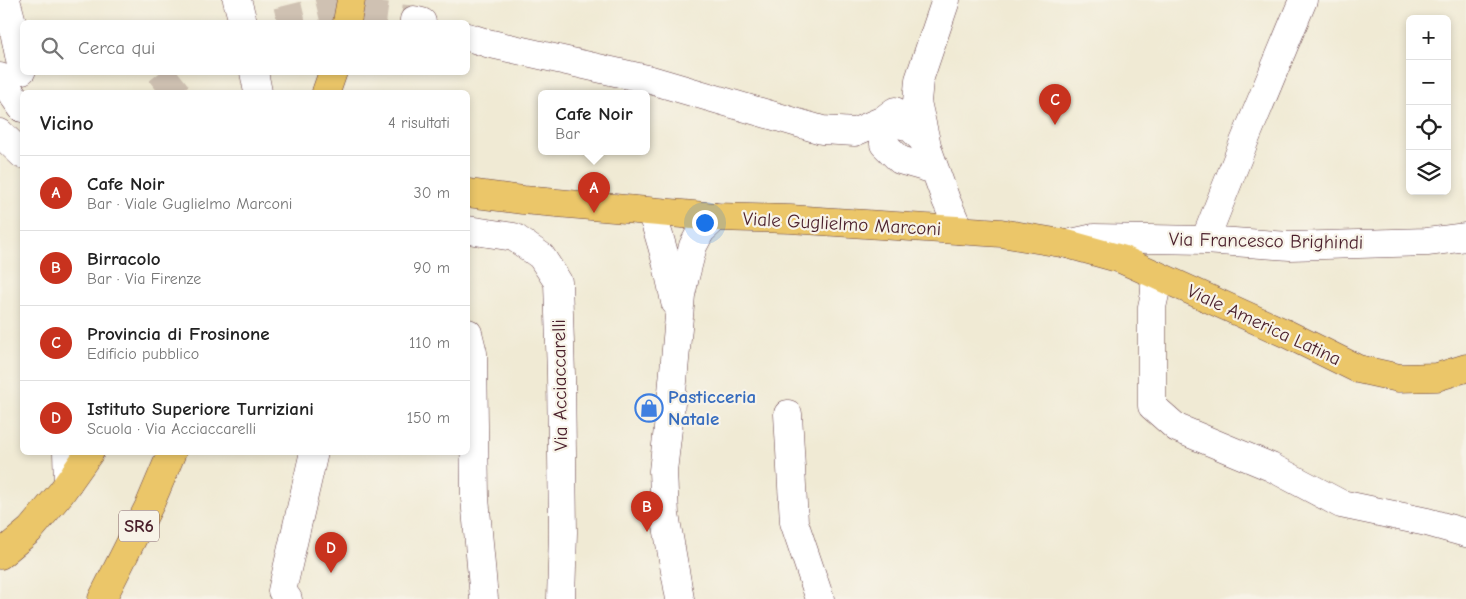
<!DOCTYPE html>
<html lang="it">
<meta charset="utf-8">
<style>
:root{--surface:#fff;--page:#f2f2f2;--text:#222;--muted:#767676;--line:#e0e0e0;--accent:#c8321e}
body{margin:0;font-family:"Comic Neue",sans-serif;background:var(--page);color:var(--text)}
.controls{position:absolute;right:15px;top:15px;display:grid;overflow:hidden;border-radius:8px;box-shadow:0 2px 8px #0003}
.controls button{width:45px;height:45px;display:grid;place-items:center;padding:0;border:0;border-bottom:1px solid var(--line);background:var(--surface);color:var(--text);font:25px sans-serif}
.you{position:absolute;left:704px;top:222px;width:18px;height:18px;margin:-12px;border:4px solid #fff;border-radius:50%;background:#1a73e8;box-shadow:0 0 0 8px #1a73e833}
.badge{display:grid;place-items:center;width:32px;height:32px;border-radius:50%;background:var(--accent);color:#fff;font-size:16px;font-weight:700}
.pin{position:absolute;translate:-50% -41px;filter:drop-shadow(0 1px 2px #0008)}
.pin::after{content:'';position:absolute;top:26px;width:18px;height:15px;background:inherit;clip-path:polygon(0 0,100% 0,50% 100%)}
.popup{position:absolute;left:538px;top:90px;width:112px;height:65px;box-sizing:border-box;display:grid;place-content:center;border-radius:8px;background:var(--surface);filter:drop-shadow(0 1px 4px #0005);font-size:16px;white-space:nowrap;color:var(--muted)}
.popup b{font-size:19px;color:var(--text)}
.popup::after{content:'';position:absolute;left:50%;top:100%;margin-left:-10px;border:10px solid transparent;border-top-color:var(--surface)}
.list{margin:0;padding:0;list-style:none}
h2{display:flex;justify-content:space-between;align-items:center;height:65px;margin:0;padding:0 20px;font-size:21px}
h2 small{font-size:16px;font-weight:400;color:var(--muted)}
.list li{display:grid;grid-template-columns:32px 1fr auto;gap:15px;align-items:center;box-sizing:border-box;height:75px;padding:0 20px;border-top:1px solid var(--line)}
.list b{display:block;font-size:19px;white-space:nowrap}
.list p{margin:0;font-size:16px;white-space:nowrap;color:var(--muted)}
.list em{font-size:16px;font-style:normal;color:var(--muted)}
.icon{flex:none;width:28px;height:28px;fill:none;stroke:currentColor;stroke-width:2;stroke-linecap:round;stroke-linejoin:round}
.map{position:relative;flex:none;width:1466px;height:599px;overflow:hidden}
.search{position:absolute;background:var(--surface);box-shadow:0 2px 8px #0003;left:20px;top:20px;width:450px;height:55px;display:flex;align-items:center;gap:12px;box-sizing:border-box;padding:0 18px;border-radius:8px;color:var(--muted);font-size:19px}
.panel{position:absolute;background:var(--surface);box-shadow:0 2px 8px #0003;left:20px;top:90px;width:450px;height:365px;border-radius:8px}
.map>svg:first-child{display:block}
.lines{fill:none;stroke-linecap:round;stroke-linejoin:round}
.minor-tunnel{stroke:#cfc1b2;stroke-width:28;stroke-dasharray:28 14;stroke-linecap:butt}
.minor-casing{stroke:#633d44;stroke-width:29}
.major-casing{stroke:#633d44;stroke-width:29}
.minor{stroke:#fff;stroke-width:28}
.major{stroke:#ebc669;stroke-width:28}
.labels{text-anchor:middle;dominant-baseline:central;stroke-width:4.5;stroke-linejoin:round;paint-order:stroke}
.shield{fill:#f7f3e8;stroke:#7e5f64;stroke-width:1}
.shield-label{font-size:18px;font-weight:bold;fill:#4a1f2b}
.street-label{font-size:19px;fill:#4a1f2b;stroke:#f7f3e8}
.shop-label{font-size:19px;font-weight:bold;fill:#366cbe;stroke:#f7f3e8;text-anchor:start}
</style>
<div class="map">
<svg width="1466" height="599" viewBox="0 0 1466 599">
<rect width="100%" height="100%" fill="#f7f3e8"/>
<filter id="ink" filterUnits="userSpaceOnUse"><feTurbulence type="fractalNoise" baseFrequency=".02" numOctaves="2"/><feDisplacementMap in="SourceGraphic" scale="10" xChannelSelector="R" yChannelSelector="G"/><feConvolveMatrix kernelMatrix="1 2 1 2 8 2 1 2 1" color-interpolation-filters="sRGB"/></filter>
<filter id="wash" filterUnits="userSpaceOnUse"><feTurbulence type="fractalNoise" baseFrequency=".0096" numOctaves="4" result="noise"/><feDisplacementMap in="SourceGraphic" scale="20" xChannelSelector="R" yChannelSelector="G"/><feGaussianBlur stdDeviation="1.12" result="paint"/><feColorMatrix in="noise" values="0 0 0 0 0 0 0 0 0 0 0 0 0 0 0 0 0 1.4 0 .05"/><feComposite in="paint" operator="in"/></filter>
<g filter="url(#wash)">
<rect width="100%" height="100%" fill="#f0ead4"/>
</g>
<g filter="url(#ink)">
<g class="lines">
<path class="minor-tunnel" d="M277 22 331 9 414 20
M158 92 183 72"/>
<g class="minor-casing">
<path id="minor" d="M6 0 13 26 22 70
M237 0 243 22
M946 0 919 80 917 102 928 150 946 200 959 230
M414 20 422 22
M468 37 487 43 651 80 822 130 855 132 883 120 910 127 926 143
M254 72 258 92
M0 77 22 108
M895 111 883 120 884 144 900 160 935 170
M0 133 22 154
M651 212C662 241 669 271 675 302
M468 230 514 237 541 256 558 282 561 375 563 532 561 599
M1205 240 1244 142 1303 0
M1067 244 1094 238 1205 240 1290 246 1427 242 1466 237
M1154 274 1155 294 1152 307V406L1177 428 1271 467 1341 504 1427 522 1466 533
M468 333 473 353 475 498 484 599
M788 414 794 522 820 599
M67 452 68 483
M288 599 282 591 314 452
M680 599 665 515 663 471 671 403 681 295 685 277 693 246 701 231 716 217"/>
</g>
<g class="major-casing">
<path id="major" d="M347 22 351 0
M326 92 333 72
M468 193 523 200 716 217 790 219 1001 233 1067 244 1121 259 1287 334 1358 369 1399 378 1437 377 1466 368
M0 555 30 530 61 493 90 452
M102 599 150 504 172 452"/>
</g>
<use href="#minor" class="minor"/>
<use href="#major" class="major"/>
</g>
</g>
<defs>
<g id="shop-ring" transform="scale(1.4375)"><circle r="9.5" fill="#f7f3e8" stroke="#3f7fe0" stroke-width="1.5"/><path d="M-5-2.5h2.3a2.7 3.5 0 0 1 5.4 0H5L5.5 6h-11ZM-1.5-2.5h3a1.5 2.3 0 0 0-3 0Z" fill="#3f7fe0"/></g>
</defs>
<g fill-rule="evenodd">
<use href="#shop-ring" x="649" y="408"/>
</g>
<g class="labels">
<rect class="shield" x="119" y="510.5" width="40" height="31" rx="4"/>
<g class="shield-label">
<text x="139" y="526">SR6</text>
</g>
<g class="street-label">
<text transform="translate(842 224) rotate(3)">Viale Guglielmo Marconi</text>
<text transform="translate(1266 241) rotate(1)">Via Francesco Brighindi</text>
<text transform="translate(1264 325) rotate(25)">Viale America Latina</text>
<text transform="translate(560 385) rotate(-91)">Via Acciaccarelli</text>
</g>
<g class="shop-label">
<text x="668" y="397">Pasticceria<tspan x="668" dy="22">Natale</tspan></text>
</g>
</g>
</svg>
<div class="controls">
<button>+</button>
<button>−</button>
<button><svg class="icon" aria-label="locate" viewBox="0 0 24 24"><circle cx="12" cy="12" r="6"/><path d="M12 2v4M12 18v4M2 12h4M18 12h4"/></svg></button>
<button><svg class="icon" aria-label="layers" viewBox="0 0 24 24"><path d="M12 4l9 5-9 5-9-5zM3 14l9 5 9-5"/></svg></button>
</div>
<div class="you"></div>
<div class="pin badge" style="left:594px;top:213px">A</div>
<div class="popup"><b>Cafe Noir</b>Bar</div>
<div class="pin badge" style="left:647px;top:532px">B</div>
<div class="pin badge" style="left:1055px;top:125px">C</div>
<div class="pin badge" style="left:331px;top:573px">D</div>
<div class="search"><svg class="icon" aria-label="search" viewBox="0 0 24 24"><circle cx="10" cy="10" r="6"/><path d="M15 15l6 6"/></svg>Cerca qui</div>
<section class="panel">
<h2>Vicino<small>4 risultati</small></h2>
<ul class="list">
<li><span class="badge">A</span><div><b>Cafe Noir</b><p>Bar · Viale Guglielmo Marconi</p></div><em>30 m</em></li>
<li><span class="badge">B</span><div><b>Birracolo</b><p>Bar · Via Firenze</p></div><em>90 m</em></li>
<li><span class="badge">C</span><div><b>Provincia di Frosinone</b><p>Edificio pubblico</p></div><em>110 m</em></li>
<li><span class="badge">D</span><div><b>Istituto Superiore Turriziani</b><p>Scuola · Via Acciaccarelli</p></div><em>150 m</em></li>
</ul>
</section>
</div>
